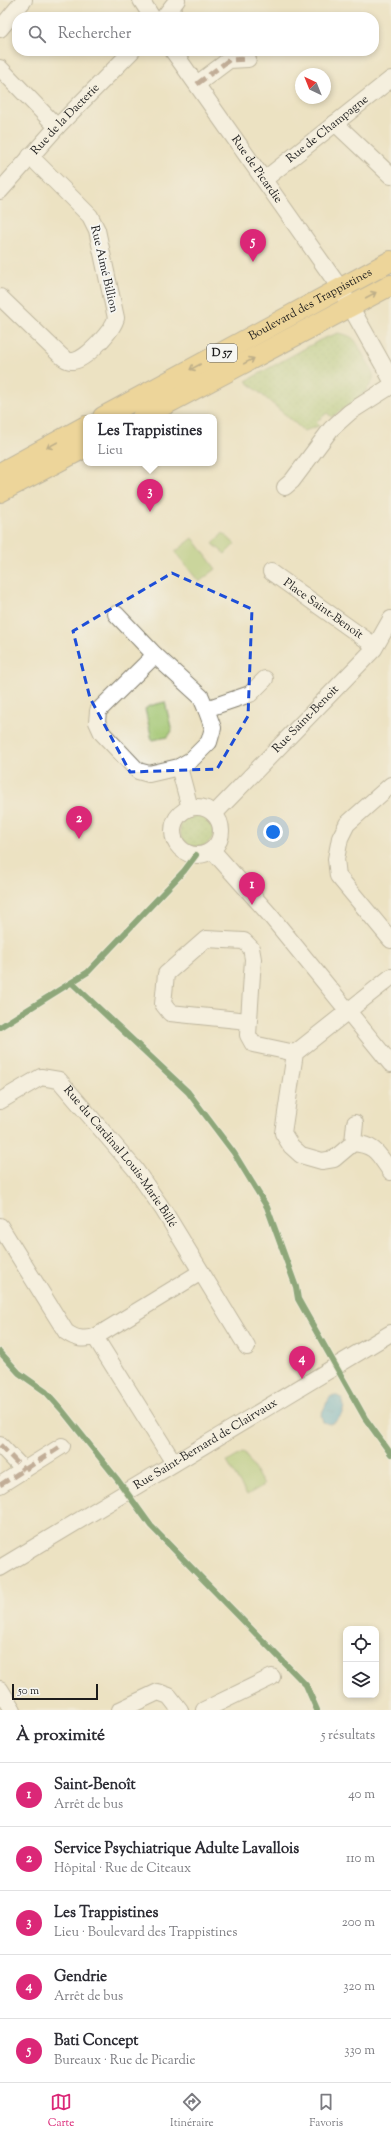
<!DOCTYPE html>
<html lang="fr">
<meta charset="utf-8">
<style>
:root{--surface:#fff;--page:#f7f7f7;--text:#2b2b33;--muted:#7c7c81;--line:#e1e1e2;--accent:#db2777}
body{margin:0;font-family:"Sorts Mill Goudy",serif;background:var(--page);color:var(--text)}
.controls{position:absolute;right:12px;bottom:12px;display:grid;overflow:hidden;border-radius:8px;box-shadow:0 2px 6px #0003}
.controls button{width:36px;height:36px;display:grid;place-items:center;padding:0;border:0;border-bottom:1px solid var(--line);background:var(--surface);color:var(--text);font:20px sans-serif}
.compass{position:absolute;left:295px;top:68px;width:36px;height:36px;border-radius:50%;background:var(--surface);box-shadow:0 2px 6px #0003;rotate:317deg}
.scale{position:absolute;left:12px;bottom:10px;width:86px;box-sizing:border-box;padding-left:4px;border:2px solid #1c1c1c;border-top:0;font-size:11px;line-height:14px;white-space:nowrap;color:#1c1c1c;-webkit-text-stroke:3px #f6f6f2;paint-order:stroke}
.you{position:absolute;left:273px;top:832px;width:14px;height:14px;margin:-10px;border:3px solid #fff;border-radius:50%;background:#1a73e8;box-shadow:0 0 0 6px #1a73e833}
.badge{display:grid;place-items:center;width:26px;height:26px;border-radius:50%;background:var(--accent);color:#fff;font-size:13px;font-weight:700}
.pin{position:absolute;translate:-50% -33px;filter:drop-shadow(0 1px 2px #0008)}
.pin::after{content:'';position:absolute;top:21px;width:14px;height:12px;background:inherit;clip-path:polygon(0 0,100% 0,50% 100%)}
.popup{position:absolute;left:83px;top:414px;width:134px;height:52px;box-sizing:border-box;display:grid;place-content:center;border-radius:8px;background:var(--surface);filter:drop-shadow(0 1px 3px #0005);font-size:13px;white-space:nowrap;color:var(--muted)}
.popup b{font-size:15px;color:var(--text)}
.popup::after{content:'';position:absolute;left:50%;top:100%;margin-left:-8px;border:8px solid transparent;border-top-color:var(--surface)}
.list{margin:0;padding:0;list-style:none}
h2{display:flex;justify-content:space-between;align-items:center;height:52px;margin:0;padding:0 16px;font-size:17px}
h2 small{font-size:13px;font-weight:400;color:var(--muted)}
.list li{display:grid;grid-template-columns:26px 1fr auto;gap:12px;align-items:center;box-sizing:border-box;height:64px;padding:0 16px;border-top:1px solid var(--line)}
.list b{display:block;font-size:15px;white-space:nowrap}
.list p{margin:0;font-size:13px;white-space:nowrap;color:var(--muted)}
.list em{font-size:13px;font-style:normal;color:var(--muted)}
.icon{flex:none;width:22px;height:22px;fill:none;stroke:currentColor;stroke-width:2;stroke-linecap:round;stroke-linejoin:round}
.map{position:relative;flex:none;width:391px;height:1710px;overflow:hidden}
.search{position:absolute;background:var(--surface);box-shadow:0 2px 6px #0003;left:12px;right:12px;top:12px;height:44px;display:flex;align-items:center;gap:10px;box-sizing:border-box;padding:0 14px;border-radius:16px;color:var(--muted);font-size:15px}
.sheet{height:372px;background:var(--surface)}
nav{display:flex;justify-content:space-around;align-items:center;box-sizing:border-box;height:56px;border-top:1px solid var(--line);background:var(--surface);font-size:11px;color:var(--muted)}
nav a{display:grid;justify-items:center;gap:2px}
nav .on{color:var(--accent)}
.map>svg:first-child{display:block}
.grass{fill:url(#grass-dots);stroke:#5e7045}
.green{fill:#a1c56e;stroke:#5e7045}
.water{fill:url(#water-ripples);stroke:#376376}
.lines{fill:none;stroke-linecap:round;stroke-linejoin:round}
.minor-casing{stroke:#847f6f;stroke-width:18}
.major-casing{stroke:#847f6f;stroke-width:22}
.minor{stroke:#fff;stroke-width:16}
.major{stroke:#edc569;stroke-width:20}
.quiet{stroke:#8d6e63;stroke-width:5;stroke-dasharray:10 5;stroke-linecap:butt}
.cycleway-casing{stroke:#f6f6f2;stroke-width:8}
.cycleway{stroke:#1b5e20;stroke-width:6}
.oneway{stroke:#847042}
.marked{fill:none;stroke:#1d4ed8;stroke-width:3;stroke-dasharray:8 5;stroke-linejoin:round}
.labels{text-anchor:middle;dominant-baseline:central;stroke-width:3.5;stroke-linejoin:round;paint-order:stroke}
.shield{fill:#f6f6f2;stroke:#5d5d5c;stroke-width:1}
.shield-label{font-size:11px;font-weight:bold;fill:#1c1c1c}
.street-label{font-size:12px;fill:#1c1c1c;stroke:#f6f6f2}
</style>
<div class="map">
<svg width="391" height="1710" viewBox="0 0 391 1710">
<defs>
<pattern id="grass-dots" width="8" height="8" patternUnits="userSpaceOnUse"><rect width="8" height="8" fill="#a1c56e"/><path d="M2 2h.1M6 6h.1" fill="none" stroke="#8aa95f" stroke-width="1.8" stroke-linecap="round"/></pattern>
<pattern id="water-ripples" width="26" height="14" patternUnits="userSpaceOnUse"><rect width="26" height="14" fill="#52aacf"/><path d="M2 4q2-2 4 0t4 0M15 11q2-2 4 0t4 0" fill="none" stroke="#438aa7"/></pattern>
</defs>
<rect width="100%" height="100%" fill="#f6f6f2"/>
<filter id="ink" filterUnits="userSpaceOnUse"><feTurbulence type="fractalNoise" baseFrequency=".025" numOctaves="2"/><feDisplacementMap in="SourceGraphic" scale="8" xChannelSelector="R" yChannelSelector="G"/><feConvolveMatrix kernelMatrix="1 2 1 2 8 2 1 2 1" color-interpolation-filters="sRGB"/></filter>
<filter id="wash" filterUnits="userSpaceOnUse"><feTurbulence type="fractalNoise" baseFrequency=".012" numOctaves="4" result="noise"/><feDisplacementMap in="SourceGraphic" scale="16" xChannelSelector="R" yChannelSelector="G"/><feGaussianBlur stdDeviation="0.9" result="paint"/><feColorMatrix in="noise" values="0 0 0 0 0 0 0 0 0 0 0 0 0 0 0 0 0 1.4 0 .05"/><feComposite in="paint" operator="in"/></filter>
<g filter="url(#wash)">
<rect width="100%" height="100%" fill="#ece2c2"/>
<path class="grass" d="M338 333C354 336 355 339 362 353 365 359 372 368 373 375 376 389 342 410 332 417L327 413 316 422 319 426 304 431 246 381 320 340Z
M180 830a17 17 0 1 1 34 0a17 17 0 1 1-34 0Z"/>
<path class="green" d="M223 533 235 544 225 554 213 544Z
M193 538 216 569 199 582 175 552Z
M165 702 172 731 168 737 152 740 145 709 149 706Z
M244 1452 264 1485 247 1495 227 1462Z"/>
<path class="water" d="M333 1395C352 1397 343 1422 329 1424L323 1422 321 1415 329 1398Z"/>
</g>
<g filter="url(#ink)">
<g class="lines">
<g class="minor-casing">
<g id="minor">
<path d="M141 0 152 17"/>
<path d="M164 17 177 0"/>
<path d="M0 29 24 0"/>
<path id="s1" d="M173 51 340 288 391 379"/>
<path d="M0 68 57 127"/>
<path d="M197 84 229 60 248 59"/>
<path d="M335 123 391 176"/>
<path id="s2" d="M265 179 391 79"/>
<path id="s3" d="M0 191 57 127 132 51"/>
<path d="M0 297 57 352C61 356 67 362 73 361 86 360 113 330 116 318L97 230 90 216 30 156"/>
<path d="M285 487 292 481 331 429 350 412 391 386"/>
<path id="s4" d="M271 572 375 646"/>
<path d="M116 614 155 655"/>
<path d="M155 655 201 697 206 709 213 728 209 742 191 760 179 767 149 774 138 771 102 733 97 722 98 711Z"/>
<path d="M206 709 250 694 265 679"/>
<path d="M179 767 190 808"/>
<path d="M391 785 347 824 340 838 336 859 338 876 391 940"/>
<circle cx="197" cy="831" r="24"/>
<path id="s5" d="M214 814 374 649 391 619"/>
<path d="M212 850 269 914 391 1064"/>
<path d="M248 1021 170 1013 163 1004 166 974 206 939 244 941 251 948 253 959 248 1035 253 1044 295 1053"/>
<path id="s6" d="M0 1101 41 1077 59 1080 135 1169 164 1211 247 1347"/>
<path d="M355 1123 353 1143C376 1145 378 1154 391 1172"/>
<path d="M353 1143 334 1159 322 1161 301 1155 291 1146 283 1133 295 1053 391 977"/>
<path d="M0 1226 66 1332C76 1339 83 1340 95 1337L174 1463"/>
<path d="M95 1337 201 1272"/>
<path d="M0 1445 24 1470"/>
<path d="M0 1485 62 1446"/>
<path id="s7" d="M0 1568 391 1333"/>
<path d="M0 1689 13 1710"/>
<path d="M120 1710 158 1692 169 1696 180 1710"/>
<path d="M204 1710 272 1677"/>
</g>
</g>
<g class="major-casing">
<g id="major">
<path id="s8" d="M103 417 391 261"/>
<path d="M142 417 391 285"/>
<path d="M0 473 86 426"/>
<path d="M0 492 86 447"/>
</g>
</g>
<use href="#minor" class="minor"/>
<use href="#major" class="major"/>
<path class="quiet" d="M197 84 229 60 248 59
M0 1445 24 1470
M0 1485 62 1446"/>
<g class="cycleway-casing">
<path id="cycleway" d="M72 983 188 1092 234 1153 267 1207 296 1287 298 1299 365 1418 391 1454
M0 1027 88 972 184 871 196 855
M0 1352 19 1373 46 1392 62 1410 117 1479 151 1526 306 1685 317 1710"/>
</g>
<use href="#cycleway" class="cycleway"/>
</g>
<defs><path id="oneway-shaft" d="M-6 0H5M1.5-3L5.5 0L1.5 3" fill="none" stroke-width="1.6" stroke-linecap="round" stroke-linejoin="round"/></defs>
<g class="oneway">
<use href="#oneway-shaft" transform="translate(371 295) rotate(-28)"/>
<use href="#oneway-shaft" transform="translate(249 361) rotate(-28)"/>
<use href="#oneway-shaft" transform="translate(195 367) rotate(152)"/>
<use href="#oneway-shaft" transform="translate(52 445) rotate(152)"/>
</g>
</g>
<path d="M0 0H391V1710H0ZM172 573 252 609 248 716 217 769 130 772 90 698 73 631Z" fill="#ece2c2" fill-opacity=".55" fill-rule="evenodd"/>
<path class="marked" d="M172 573 252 609 248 716 217 769 130 772 90 698 73 631Z"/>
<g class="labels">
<rect class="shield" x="207" y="344" width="30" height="18" rx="3"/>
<g class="shield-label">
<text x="222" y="353">D 57</text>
</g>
<g class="street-label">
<text stroke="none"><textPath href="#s3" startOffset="97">Rue de la Dacterie</textPath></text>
<text stroke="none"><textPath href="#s2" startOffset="80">Rue de Champagne</textPath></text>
<text stroke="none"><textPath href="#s1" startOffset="145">Rue de Picardie</textPath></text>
<text transform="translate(104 269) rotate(77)">Rue Aimé Billion</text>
<text stroke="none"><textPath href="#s8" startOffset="236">Boulevard des Trappistines</textPath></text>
<text stroke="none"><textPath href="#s4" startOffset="64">Place Saint-Benoît</textPath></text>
<text stroke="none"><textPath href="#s5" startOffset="132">Rue Saint-Benoit</textPath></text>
<text stroke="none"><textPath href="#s6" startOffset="164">Rue du Cardinal Louis-Marie Billé</textPath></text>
<text stroke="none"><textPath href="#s7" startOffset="240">Rue Saint-Bernard de Clairvaux</textPath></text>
</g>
</g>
</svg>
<div class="controls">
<button><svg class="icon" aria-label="locate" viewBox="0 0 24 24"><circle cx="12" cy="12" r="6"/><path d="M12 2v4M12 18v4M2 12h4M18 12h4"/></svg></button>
<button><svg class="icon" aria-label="layers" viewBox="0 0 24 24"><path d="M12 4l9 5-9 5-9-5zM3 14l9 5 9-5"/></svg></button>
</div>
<svg class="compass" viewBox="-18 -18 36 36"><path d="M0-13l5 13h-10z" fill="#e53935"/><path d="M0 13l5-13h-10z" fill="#7c7c81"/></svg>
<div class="scale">50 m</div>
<div class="you"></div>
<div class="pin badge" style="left:252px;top:905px">1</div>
<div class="pin badge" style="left:79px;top:839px">2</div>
<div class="pin badge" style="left:150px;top:512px">3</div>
<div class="popup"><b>Les Trappistines</b>Lieu</div>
<div class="pin badge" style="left:302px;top:1379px">4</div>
<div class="pin badge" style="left:253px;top:262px">5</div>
<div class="search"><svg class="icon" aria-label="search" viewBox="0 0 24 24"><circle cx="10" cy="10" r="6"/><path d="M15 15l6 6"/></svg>Rechercher</div>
</div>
<section class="sheet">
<h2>À proximité<small>5 résultats</small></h2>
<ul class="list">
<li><span class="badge">1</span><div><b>Saint-Benoît</b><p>Arrêt de bus</p></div><em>40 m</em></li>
<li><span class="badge">2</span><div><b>Service Psychiatrique Adulte Lavallois</b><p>Hôpital · Rue de Citeaux</p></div><em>110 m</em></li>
<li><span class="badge">3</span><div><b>Les Trappistines</b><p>Lieu · Boulevard des Trappistines</p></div><em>200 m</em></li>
<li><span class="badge">4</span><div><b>Gendrie</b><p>Arrêt de bus</p></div><em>320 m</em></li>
<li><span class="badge">5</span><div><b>Bati Concept</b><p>Bureaux · Rue de Picardie</p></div><em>330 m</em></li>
</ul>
</section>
<nav>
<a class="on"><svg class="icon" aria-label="map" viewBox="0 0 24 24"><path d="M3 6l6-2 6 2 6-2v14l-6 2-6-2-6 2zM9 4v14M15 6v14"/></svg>Carte</a>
<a><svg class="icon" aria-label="directions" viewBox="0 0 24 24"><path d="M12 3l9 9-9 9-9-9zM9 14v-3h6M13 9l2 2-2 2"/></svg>Itinéraire</a>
<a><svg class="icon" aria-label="saved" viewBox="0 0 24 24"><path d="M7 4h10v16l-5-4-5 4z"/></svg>Favoris</a>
</nav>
